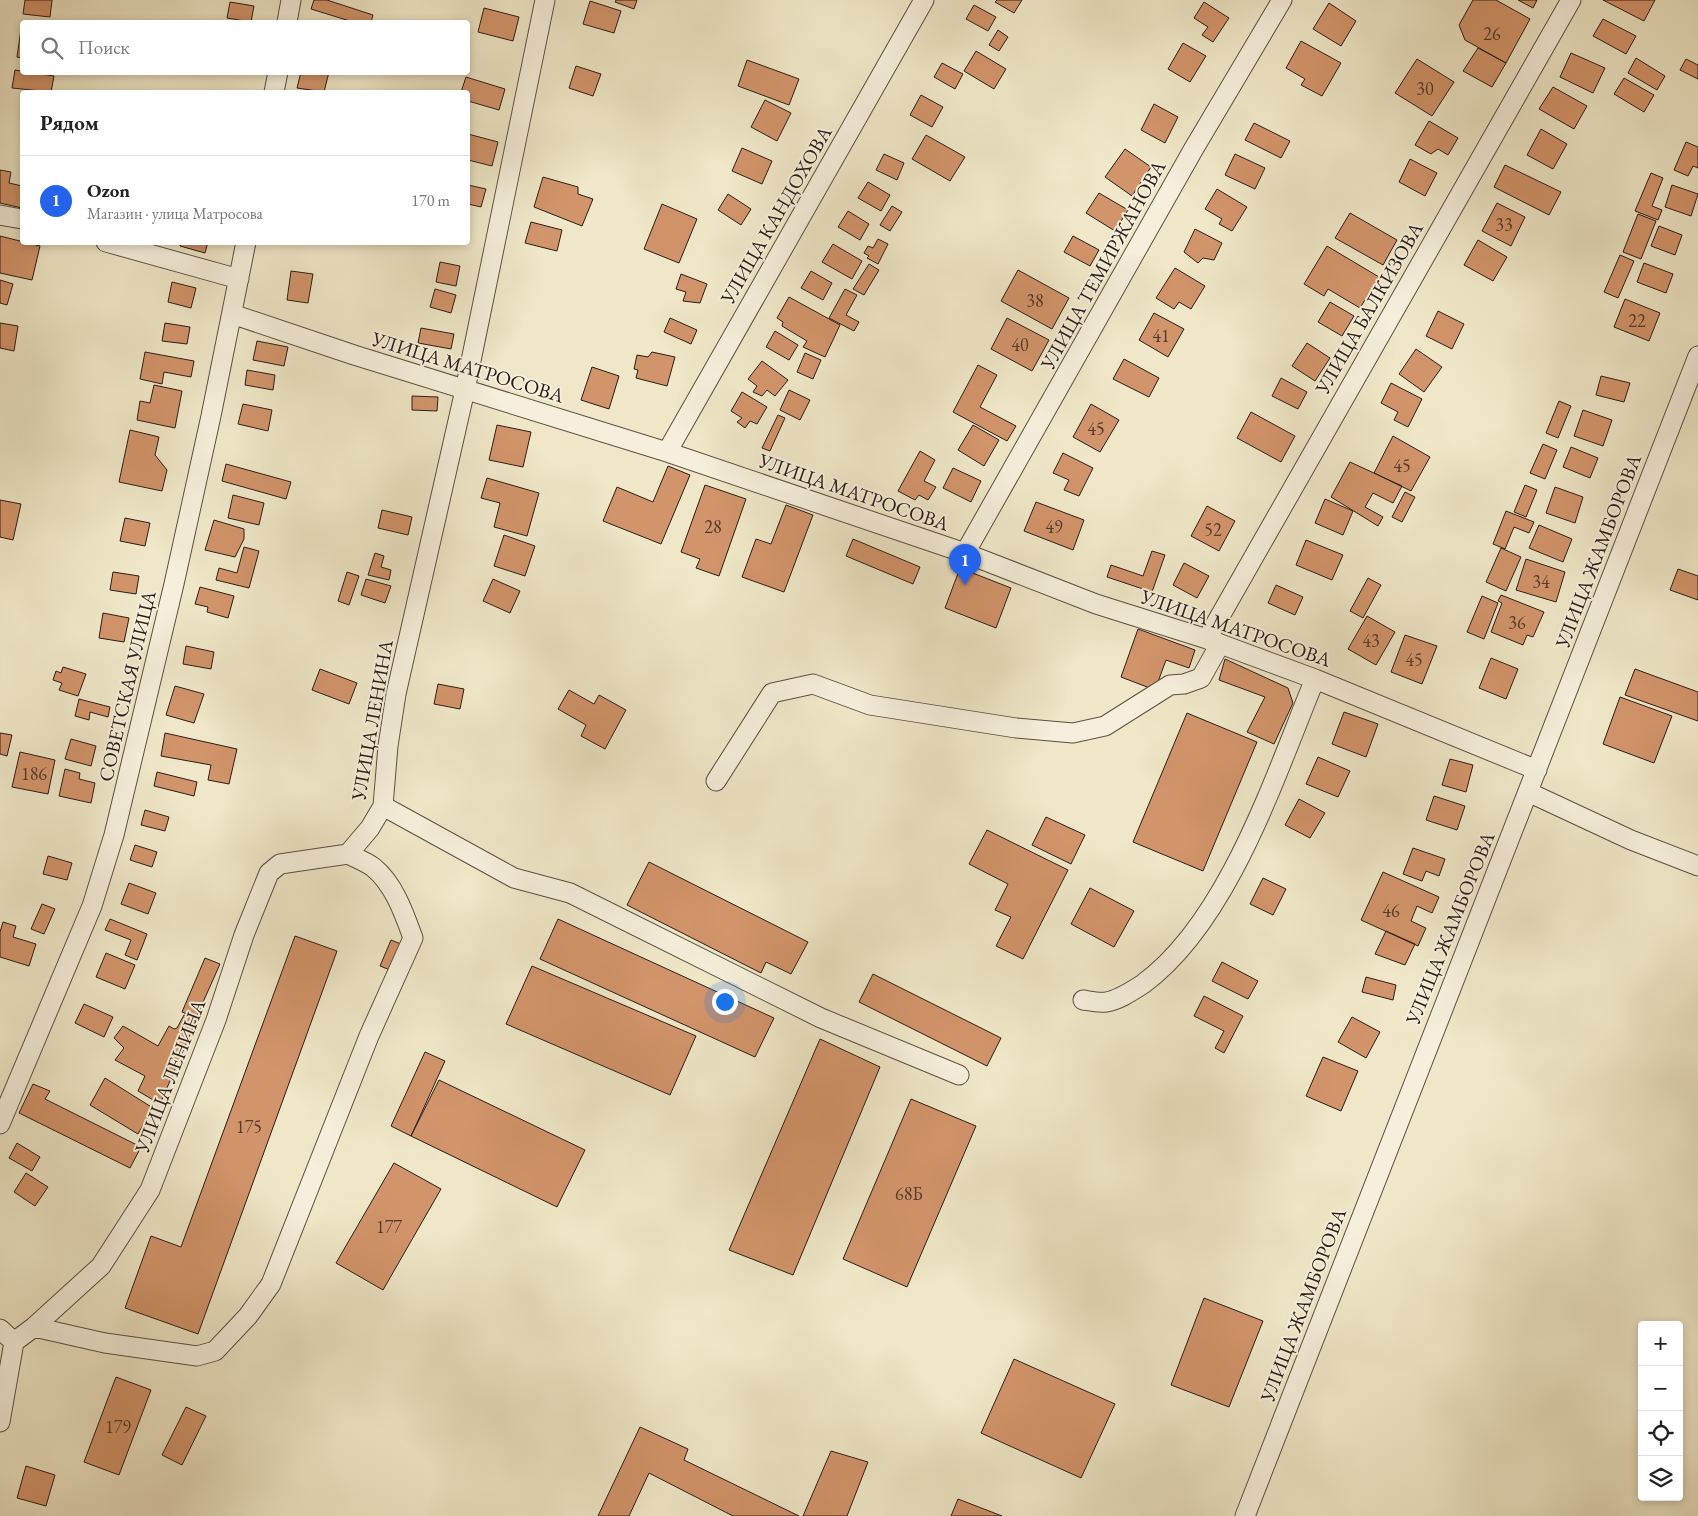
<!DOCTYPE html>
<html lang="ru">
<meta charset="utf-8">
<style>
:root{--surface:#fff;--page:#f2f2f2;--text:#222;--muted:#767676;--line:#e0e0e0;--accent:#2563eb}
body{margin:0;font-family:"EB Garamond",serif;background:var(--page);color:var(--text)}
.controls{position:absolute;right:15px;bottom:15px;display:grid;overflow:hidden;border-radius:5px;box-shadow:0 2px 8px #0003}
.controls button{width:45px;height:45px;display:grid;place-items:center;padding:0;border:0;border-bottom:1px solid var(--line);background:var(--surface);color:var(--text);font:25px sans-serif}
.you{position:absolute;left:724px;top:1001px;width:18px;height:18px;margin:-12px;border:4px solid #fff;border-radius:50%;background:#1a73e8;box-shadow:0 0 0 8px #1a73e833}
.badge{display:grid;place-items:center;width:32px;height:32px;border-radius:50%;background:var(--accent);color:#fff;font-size:16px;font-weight:700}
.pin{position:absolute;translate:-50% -41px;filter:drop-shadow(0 1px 2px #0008)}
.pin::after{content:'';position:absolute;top:26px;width:18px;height:15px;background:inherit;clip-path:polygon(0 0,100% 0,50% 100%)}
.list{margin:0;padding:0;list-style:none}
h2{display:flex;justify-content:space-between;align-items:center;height:65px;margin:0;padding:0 20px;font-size:21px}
h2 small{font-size:16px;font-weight:400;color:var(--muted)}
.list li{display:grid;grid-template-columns:32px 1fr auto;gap:15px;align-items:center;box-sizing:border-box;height:90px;padding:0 20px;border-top:1px solid var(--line)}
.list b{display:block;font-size:19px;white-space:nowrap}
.list p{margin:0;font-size:16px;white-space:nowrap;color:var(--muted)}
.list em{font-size:16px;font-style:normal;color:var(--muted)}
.icon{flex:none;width:28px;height:28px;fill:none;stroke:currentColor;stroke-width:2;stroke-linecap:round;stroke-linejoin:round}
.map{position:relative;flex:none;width:1698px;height:1516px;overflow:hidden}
.search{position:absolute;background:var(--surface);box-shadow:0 2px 8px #0003;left:20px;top:20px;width:450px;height:55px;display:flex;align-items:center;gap:12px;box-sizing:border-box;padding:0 18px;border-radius:5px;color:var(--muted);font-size:19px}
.panel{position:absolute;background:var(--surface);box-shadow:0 2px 8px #0003;left:20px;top:90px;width:450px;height:155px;border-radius:5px}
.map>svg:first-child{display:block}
.building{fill:#d2946a;stroke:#2a1d18}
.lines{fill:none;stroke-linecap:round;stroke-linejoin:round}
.minor-casing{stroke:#5b5044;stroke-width:21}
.minor{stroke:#f5efdb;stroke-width:19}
.labels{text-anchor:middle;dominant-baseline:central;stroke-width:4;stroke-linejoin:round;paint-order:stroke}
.number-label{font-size:18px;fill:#543b2c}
.street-label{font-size:20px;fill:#2a1d18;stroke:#f5efdb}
</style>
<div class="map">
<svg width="1698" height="1516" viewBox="0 0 1698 1516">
<rect width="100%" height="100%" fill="#efe7c7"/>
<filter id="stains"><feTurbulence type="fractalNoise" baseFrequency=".004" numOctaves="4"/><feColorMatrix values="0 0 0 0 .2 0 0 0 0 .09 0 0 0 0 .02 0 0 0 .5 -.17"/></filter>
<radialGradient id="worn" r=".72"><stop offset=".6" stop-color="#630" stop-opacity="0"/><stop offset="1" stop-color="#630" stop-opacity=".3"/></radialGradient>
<path class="building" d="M25 0H52L50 17 23 14Z
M314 0H327L373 15 371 22H353L311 9Z
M616 0H637L634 9 615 2Z
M997 0H1022L1014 13 995 2Z
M1473 0H1496L1530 19 1506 63 1465 40 1459 25Z
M1518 0H1537L1533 8Z
M1603 0H1655L1644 21Z
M590 1 621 11 614 33 583 24Z
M230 2 254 6 251 22 227 18Z
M1204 2 1229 18 1213 42 1202 35 1208 27 1194 18Z
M1329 3 1356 21 1341 46 1313 29Z
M974 5 996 17 988 31 966 19Z
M484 8 519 17 513 41 478 32Z
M1603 19 1636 36 1626 54 1593 36Z
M21 29H22V58L17 57Z
M998 30 1008 37 999 51 989 45Z
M1301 41 1341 63 1322 96 1301 85 1305 79 1286 68Z
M1183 43 1206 56 1190 82 1168 69Z
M1478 48 1506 63 1492 87 1463 71Z
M976 51 1006 69 994 89 964 71Z
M1571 53 1605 68 1593 93 1560 77Z
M1636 58 1665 76 1657 90 1628 73Z
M1417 59 1454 82 1432 116 1395 93Z
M1686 59 1698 65V79L1680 70Z
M747 60 799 79 789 105 738 86Z
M942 63 963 74 955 89 934 77Z
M576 66 601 74 593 96 569 88Z
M15 70 54 76 51 92 12 88Z
M301 72H329L324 92 297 88Z
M466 77 505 89 499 110 468 101V92H461Z
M1624 78 1654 95 1644 112 1614 94Z
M1553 87 1587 106 1574 129 1539 109Z
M921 95 943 107 932 127 910 115Z
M765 100 791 113 777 141 751 127Z
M1154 104 1178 117 1165 143 1141 130Z
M1429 121 1458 138 1448 155 1438 149 1431 154 1415 145Z
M1254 123 1290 141 1281 158 1245 140Z
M1541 129 1567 144 1553 169 1527 155Z
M468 134 498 142 492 166 468 160Z
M926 135 965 157 950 181 912 159Z
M1686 142 1698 147V168L1693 166 1688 176 1674 170Z
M742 148 772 161 762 184 732 171Z
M1125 149 1151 167 1132 196 1105 177Z
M884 154 904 163 897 180 876 170Z
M1235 154 1265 168 1255 189 1225 175Z
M1410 159 1437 173 1425 196 1399 182Z
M1505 165 1561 192 1549 215 1494 187Z
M0 170 11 172 9 183 22 186V208L0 203Z
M1651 173 1663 178 1652 206 1662 210 1658 220 1635 211Z
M543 177 578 187V194L593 199 582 226 534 207Z
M868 182 890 195 881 211 858 198Z
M468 185 486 189 481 207 468 204Z
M1672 185 1698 194 1691 216 1665 207Z
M1217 189 1247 207 1232 231 1219 224 1222 219 1205 209Z
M1099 193 1128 210 1115 231 1086 213Z
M728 194 751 209 741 225 718 210Z
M1497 203 1525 217 1511 246 1482 231Z
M662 204 697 219 679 263 644 249Z
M892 206 902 212 890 231 880 225Z
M848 211 869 224 860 240 838 227Z
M1350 213 1397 240 1383 265 1335 238Z
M1638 214 1656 221 1641 259 1623 252Z
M531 222 562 230 557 251 525 243Z
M1659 226 1682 235 1675 255 1651 246Z
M1195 229 1222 243 1214 260 1203 258 1198 263 1184 252Z
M0 236 40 246 32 280 0 273Z
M1073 236 1099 250 1090 266 1064 252Z
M878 239 888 244 878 264 867 258 869 256 864 253 868 246 873 248Z
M1478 240 1507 257 1493 281 1464 265Z
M181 242H208L205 253 180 246Z
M833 244 862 261 852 279 822 262Z
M1327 246 1379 277 1360 308 1328 289 1324 296 1304 284Z
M1620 255 1634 261 1618 298 1604 292Z
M440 262 460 266 456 286 436 282Z
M1644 263 1673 274 1666 293 1637 282Z
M869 264 879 270 864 295 853 289Z
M1175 268 1205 286 1191 309 1179 302 1174 309 1156 298Z
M1018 270 1069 298 1052 329 1001 301Z
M291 271 313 274 308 303 287 300Z
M811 271 832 283 823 300 801 288Z
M681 274 707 284 700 303 683 301 686 292 676 289Z
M0 280 13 284 7 305 0 303Z
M172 282 196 288 191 308 168 302Z
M435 289 456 295 451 313 430 307Z
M845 289 857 295 846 315 859 322 854 331 829 318Z
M789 297 840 325 825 357 803 347 807 341 782 326 783 322 777 318Z
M1625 299 1660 313 1649 341 1614 327Z
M1330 302 1354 316 1342 336 1318 322Z
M1438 311 1464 324 1452 349 1426 336Z
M1154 313 1184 329 1168 357 1139 340Z
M670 318 697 330 691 344 664 332Z
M1007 318 1049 340 1032 371 991 349Z
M0 323 18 326 14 351 0 348Z
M165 323 190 327 187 344 162 341Z
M421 328 454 334 451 349 418 343Z
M775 331 798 345 789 360 766 347Z
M257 341 288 347 284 366 253 360Z
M1307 343 1330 358 1315 381 1292 366Z
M1416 349 1442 367 1424 392 1399 374Z
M145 352 194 361 191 377 164 372 162 384 140 379Z
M652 352 675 357 667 386 636 378 638 370 634 369 637 355 648 357Z
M805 353 821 360 813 379 797 372Z
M1124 359 1159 378 1149 397 1113 379Z
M762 361 788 380 775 396 767 390 762 396 753 392 757 386 748 379Z
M978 365 997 375 980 407 1016 426 1007 441 953 412Z
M592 367 619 376 609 409 581 400Z
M247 370 275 375 273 390 245 385Z
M1601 376 1630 383 1624 402 1596 395Z
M1281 378 1307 392 1298 409 1272 396Z
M1391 383 1422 399 1408 427 1394 420 1398 412 1381 403Z
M154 385 182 391 175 428 137 420 140 401 150 403Z
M789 390 810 400 800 420 780 410Z
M742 392 767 407 757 424 750 421 745 428 737 422 742 418 731 411Z
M412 396 438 397 437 411 412 410Z
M1559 401 1571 406 1558 438 1546 433Z
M243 404 272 410 268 431 238 424Z
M1091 404 1119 420 1100 452 1073 437Z
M1583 410 1612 420 1603 446 1574 436Z
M1251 412 1295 436 1281 462 1237 438Z
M778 415 785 418 770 451 762 448Z
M497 425 531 432 523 467 489 460Z
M973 425 999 440 984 466 958 450Z
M130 430 159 437 155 455 167 470 162 491 119 482Z
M1393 436 1430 457 1411 491 1374 473Z
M1543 444 1557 450 1545 479 1530 473Z
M1571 447 1598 458 1590 478 1563 467Z
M920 451 935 460 924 481 936 487 928 500 919 495 915 500 898 491Z
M1063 453 1093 468 1079 496 1064 490 1069 480 1053 473Z
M1350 462 1402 486 1393 503 1373 493 1365 507 1383 517 1378 526 1331 497Z
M226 464 291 482 286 499 222 481Z
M668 466 690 475 661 544 603 521 617 487 653 502Z
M953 468 981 481 971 502 943 488Z
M487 478 539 493 527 536 494 527 500 503 481 498Z
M705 485 746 499 719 576 696 568 700 559 681 552Z
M1525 485 1537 490 1526 517 1514 512Z
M1555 487 1583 497 1575 523 1546 513Z
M1405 492 1415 497 1402 522 1392 517Z
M233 495 264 503 259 525 228 518Z
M1325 499 1353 511 1343 535 1315 523Z
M0 500 21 504 13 540 0 537Z
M1036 502 1084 520 1073 550 1024 531Z
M786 505 813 515 784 592 742 577 756 539 771 544Z
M1207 506 1235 521 1219 551 1191 536Z
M382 510 412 517 408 535 378 528Z
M1506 511 1534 522 1529 533 1514 527 1505 549 1493 544Z
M125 518 150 523 145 546 120 541Z
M214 520 244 529V539L235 557 205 550Z
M1539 525 1572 539 1563 562 1529 548Z
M504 535 535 546 525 576 494 566Z
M853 539 920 567 913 584 846 556Z
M1306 540 1343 555 1332 580 1296 565Z
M244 547 259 551 249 588 216 580 219 568 237 573Z
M1501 548 1521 557 1506 591 1486 582Z
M1152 551 1165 555 1152 592 1107 577 1111 565 1143 576Z
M375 553 384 556 381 567 391 570 389 580 368 575Z
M1526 559 1565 572 1556 602 1516 590Z
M1184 563 1209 576 1197 598 1173 585Z
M960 568 1011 588 996 628 945 608Z
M1678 569 1698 576V600L1670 590Z
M113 572 139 576 136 594 110 590Z
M347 572 359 576 349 605 338 601Z
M1368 578 1381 585 1363 618 1350 611Z
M366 579 391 586 385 603 361 595Z
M493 579 520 591 510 613 483 601Z
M1276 585 1303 597 1295 615 1268 603Z
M200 587 234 596 228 618 207 612 208 607 195 604Z
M1501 595 1544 612 1533 637 1527 635 1523 645 1491 632 1502 603 1498 601Z
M1482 596 1498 603 1484 639 1467 632Z
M103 613 129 618 124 642 99 638Z
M1367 616 1395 632 1376 665 1348 649Z
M1138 629 1195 650 1189 668 1166 660 1155 690 1121 677Z
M1405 635 1437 646 1422 684 1391 672Z
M186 646 214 652 211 669 183 664Z
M1491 658 1518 669 1506 699 1479 688Z
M1225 659 1288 688 1293 703 1274 744 1247 732 1265 697 1219 680Z
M63 667 86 674 78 696 59 690 62 683 53 680 56 671 61 673Z
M320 669 357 683 349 704 312 690Z
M1635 669 1698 692V721L1625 695Z
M438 684 464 689 460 709 434 704Z
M175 686 204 694 194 723 166 715Z
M569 690 594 704 599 695 626 710 605 749 581 736 586 725 558 709Z
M1620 697 1672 716 1654 763 1603 744Z
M79 699 110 707 108 717 90 712 89 720 75 716Z
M1344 712 1378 724 1366 757 1332 744Z
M1187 713 1257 742 1203 871 1133 842Z
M0 733 12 735 7 756 0 754Z
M165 733 237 749 229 784 208 780 211 765 161 756Z
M71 739 96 746 91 766 65 759Z
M20 752 55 760 48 794 12 787Z
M1318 757 1350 771 1338 797 1306 784Z
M1450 759 1473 765 1466 792 1442 785Z
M65 769 80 773 79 779 95 783 91 803 59 796Z
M157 772 197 782 194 796 154 786Z
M1434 796 1465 806 1457 830 1426 820Z
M1299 799 1325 813 1310 838 1285 825Z
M145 810 169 817 165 831 141 825Z
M1046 817 1085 835 1071 864 1032 845Z
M987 830 1068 870 1023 959 996 946 1011 917 995 910 1008 884 969 864Z
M135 845 157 852 152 867 130 860Z
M1413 848 1445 859 1439 876 1426 871 1422 881 1403 874Z
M48 856 72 863 67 880 43 874Z
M649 862 808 942 791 974 766 962 761 973 627 905Z
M1383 872 1439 897 1432 913 1417 906 1411 921 1426 928 1418 946 1361 920Z
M1263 878 1286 889 1273 915 1250 904Z
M129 883 156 893 148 914 121 904Z
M1090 888 1134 911 1114 947 1071 924Z
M42 904 55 909 44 934 31 929Z
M110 919 147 934 137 960 125 955 131 940 105 930Z
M558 919 774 1018 755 1057 540 959Z
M3 922 16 926 13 937 36 944 29 966 0 957V932Z
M1386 931 1415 944 1405 965 1375 954Z
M295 936 337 951 198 1334 125 1308 151 1236 181 1247Z
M391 940 401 944 390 970 380 966Z
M106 953 135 965 125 989 96 977Z
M205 958 220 964 196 1018 182 1012Z
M1222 962 1258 981 1248 999 1212 981Z
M532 966 696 1036 670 1095 506 1024Z
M873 974 1001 1038 987 1066 859 1002Z
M1366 977 1396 985 1393 1000 1362 992Z
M1204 996 1243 1016 1224 1053 1215 1048 1224 1031 1194 1016Z
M84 1004 113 1017 104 1037 75 1023Z
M184 1015 196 1021 160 1104 138 1091 145 1076 115 1060 124 1048 114 1038 123 1026 158 1046 169 1026 174 1029 177 1028Z
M1352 1017 1380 1032 1366 1058 1338 1042Z
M820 1039 880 1067 793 1275 729 1250Z
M425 1052 445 1061 411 1136 391 1126Z
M1323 1057 1358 1071 1341 1111 1306 1096Z
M105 1078 153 1108 138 1134 90 1105Z
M439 1080 585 1150 557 1207 411 1136Z
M33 1084 50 1091 45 1099 141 1147 130 1168 19 1113Z
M911 1099 976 1126 907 1287 843 1259Z
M17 1143 40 1157 32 1171 9 1158Z
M394 1163 441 1189 383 1290 336 1263Z
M26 1173 48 1187 35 1206 14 1192Z
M1204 1298 1263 1321 1229 1407 1171 1385Z
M1014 1359 1115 1404 1081 1478 981 1433Z
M116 1377 151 1390 119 1475 84 1462Z
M186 1407 206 1416 182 1465 162 1455Z
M640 1427 688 1449 684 1460 799 1516H733L649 1473 629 1516H598Z
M831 1451 868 1462 847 1516H803Z
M26 1466 55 1475 46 1506 17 1498Z
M958 1499 1002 1516H951Z"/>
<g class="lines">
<g class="minor-casing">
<path id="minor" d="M287 22 291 0
M274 92 278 72
M0 215 22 219
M106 242 239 279
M232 314 354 355 667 452 965 553 1096 604 1207 639 1315 679 1537 770
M667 452 924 0
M965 553 1193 150 1282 0
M1207 639 1571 0
M716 781 772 693 813 684 870 705 1016 728 1073 733 1105 726 1170 685 1184 684 1201 678 1220 644
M1528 792 1631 840 1698 866
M383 806 514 878 570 893 821 1018 959 1075
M1083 1000C1090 1001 1098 1003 1106 1002 1119 1000 1132 991 1143 984 1229 921 1275 775 1315 679
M0 1124 92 906 114 835 174 584 211 416 246 242
M34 1327 105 1343 197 1356 215 1351 248 1316 271 1284 369 1036 413 938C404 913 394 884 373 867 366 862 356 858 348 854
M0 1329 14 1342
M14 1342 34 1327 101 1266 150 1190 216 1020 244 935 269 873 280 864 348 854 370 828 383 806 388 746 396 694 465 390 545 0
M0 1422 14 1342
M1245 1516 1698 356"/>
</g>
<use href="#minor" class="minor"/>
</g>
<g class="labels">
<g class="number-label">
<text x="1492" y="33">26</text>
<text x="1425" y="88">30</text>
<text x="1504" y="224">33</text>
<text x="1035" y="300">38</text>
<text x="1637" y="320">22</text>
<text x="1161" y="335">41</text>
<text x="1020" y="344">40</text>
<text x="1096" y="428">45</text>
<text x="1402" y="465">45</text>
<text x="713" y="526">28</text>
<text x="1054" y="526">49</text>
<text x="1213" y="529">52</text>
<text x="1541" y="581">34</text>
<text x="1517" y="622">36</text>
<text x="1371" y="640">43</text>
<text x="1414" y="659">45</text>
<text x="34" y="773">186</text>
<text x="1391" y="910">46</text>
<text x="249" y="1126">175</text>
<text x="909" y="1193">68Б</text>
<text x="389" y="1226">177</text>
<text x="118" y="1426">179</text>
</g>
<g class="street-label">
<text transform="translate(776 215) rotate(-60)">УЛИЦА КАНДОХОВА</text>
<text transform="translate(1103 265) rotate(-61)">УЛИЦА ТЕМИРЖАНОВА</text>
<text transform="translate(1369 308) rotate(-60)">УЛИЦА БАЛКИЗОВА</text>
<text transform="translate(468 367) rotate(17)">УЛИЦА МАТРОСОВА</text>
<text transform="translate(854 492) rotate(19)">УЛИЦА МАТРОСОВА</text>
<text transform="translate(1598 551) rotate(-69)">УЛИЦА ЖАМБОРОВА</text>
<text transform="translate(1236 628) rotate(19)">УЛИЦА МАТРОСОВА</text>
<text transform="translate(127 686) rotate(-77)">СОВЕТСКАЯ УЛИЦА</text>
<text transform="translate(372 720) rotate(-80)">УЛИЦА ЛЕНИНА</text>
<text transform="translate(1450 928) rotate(-68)">УЛИЦА ЖАМБОРОВА</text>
<text transform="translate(170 1076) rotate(-69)">УЛИЦА ЛЕНИНА</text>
<text transform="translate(1303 1305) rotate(-69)">УЛИЦА ЖАМБОРОВА</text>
</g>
</g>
<rect width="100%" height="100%" filter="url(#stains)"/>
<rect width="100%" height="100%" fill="url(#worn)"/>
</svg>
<div class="controls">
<button>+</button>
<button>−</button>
<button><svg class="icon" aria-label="locate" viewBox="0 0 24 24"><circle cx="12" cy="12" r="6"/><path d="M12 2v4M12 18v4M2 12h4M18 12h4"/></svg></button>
<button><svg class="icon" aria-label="layers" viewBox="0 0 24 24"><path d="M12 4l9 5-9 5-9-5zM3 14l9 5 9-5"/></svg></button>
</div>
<div class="you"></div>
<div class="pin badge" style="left:965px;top:585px">1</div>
<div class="search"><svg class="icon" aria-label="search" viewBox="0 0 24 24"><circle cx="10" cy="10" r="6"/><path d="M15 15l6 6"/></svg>Поиск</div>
<section class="panel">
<h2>Рядом<small></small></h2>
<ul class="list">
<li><span class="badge">1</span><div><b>Ozon</b><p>Магазин · улица Матросова</p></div><em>170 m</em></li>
</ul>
</section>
</div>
